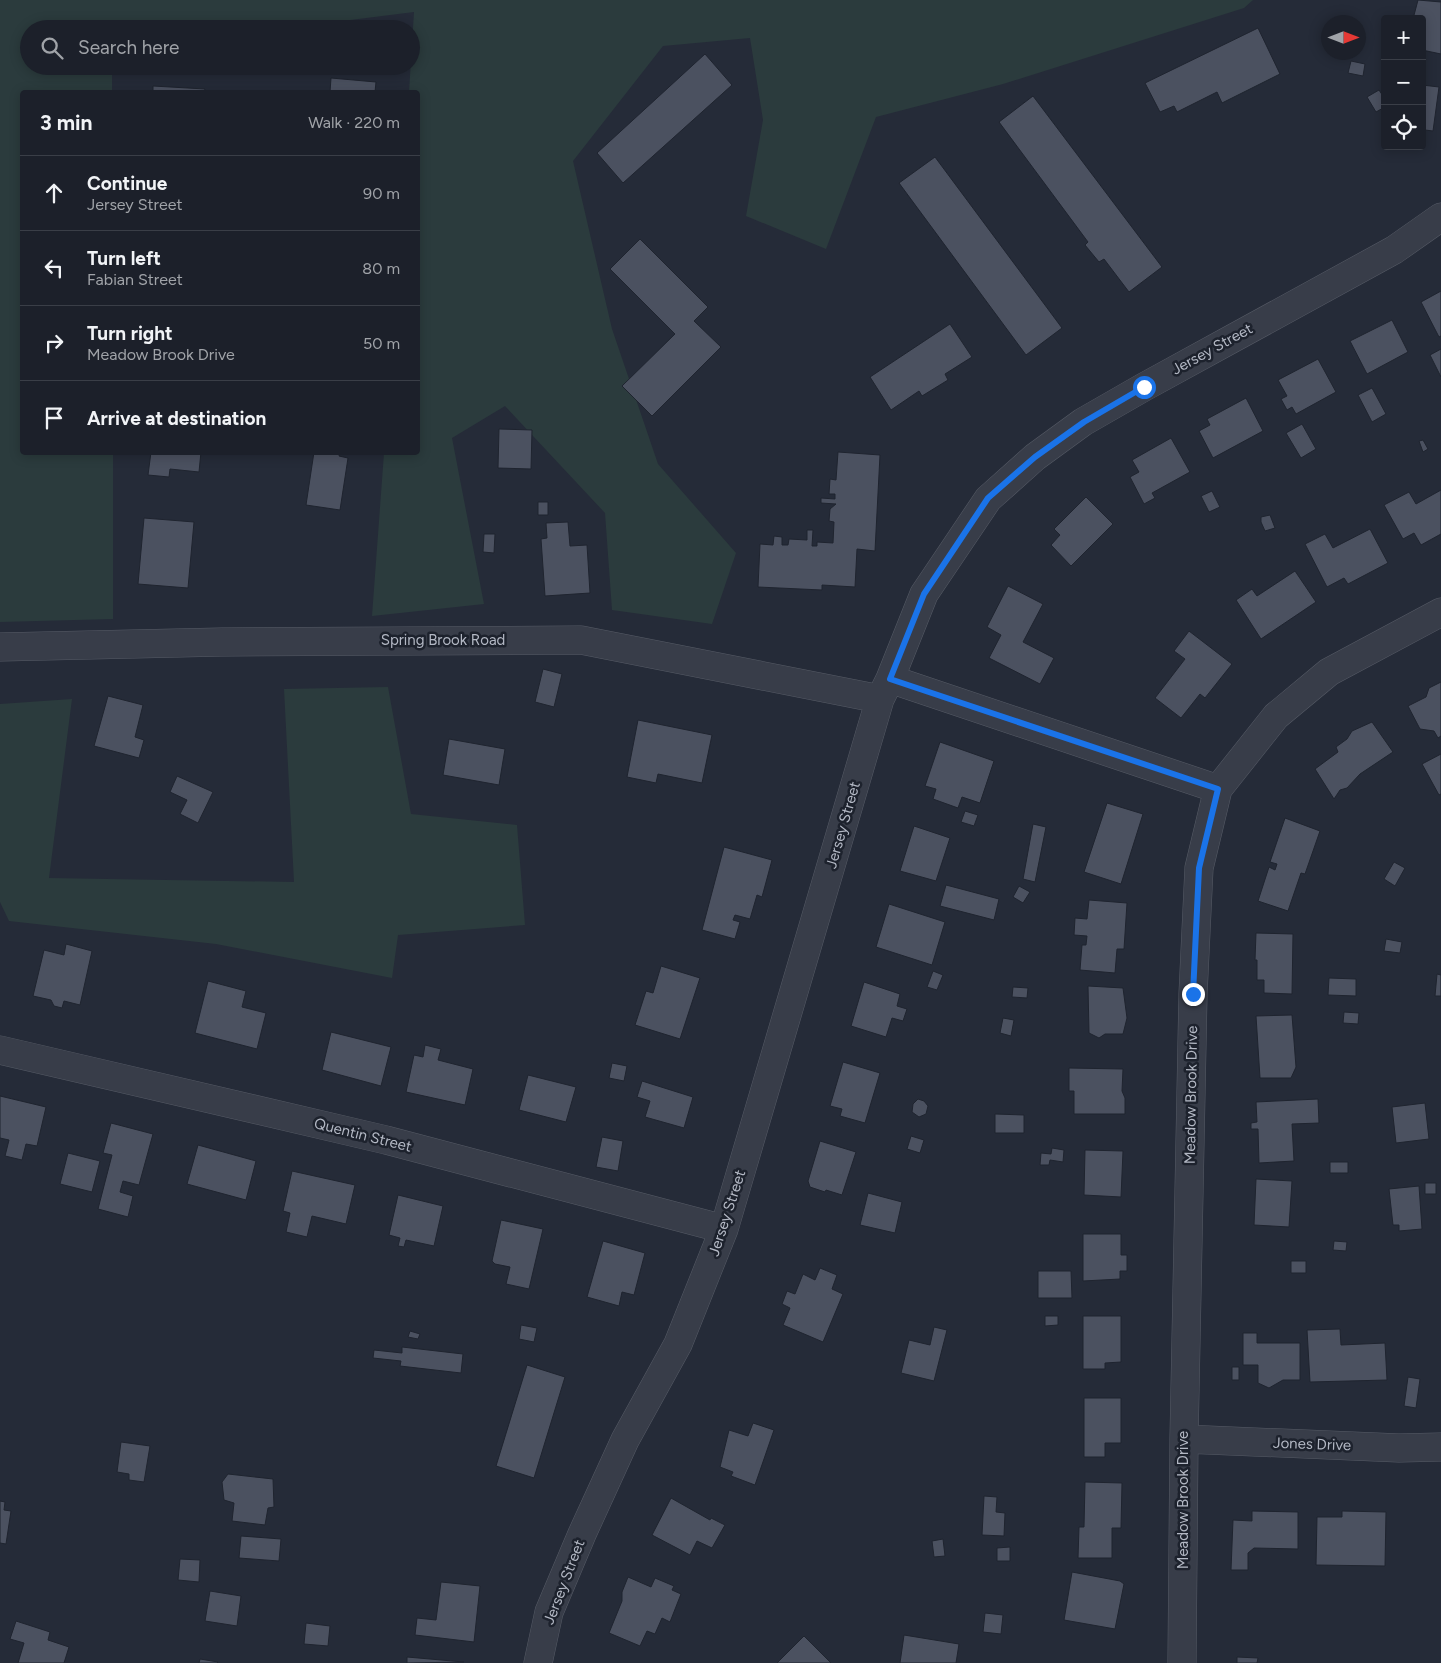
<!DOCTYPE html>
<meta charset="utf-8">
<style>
:root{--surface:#1c202a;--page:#252832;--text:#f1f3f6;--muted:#a0a3a8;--line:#3a3e47}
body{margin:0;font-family:Figtree,sans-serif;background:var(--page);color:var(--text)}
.controls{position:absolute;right:15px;top:15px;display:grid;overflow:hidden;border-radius:5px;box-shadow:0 2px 12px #0003}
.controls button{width:45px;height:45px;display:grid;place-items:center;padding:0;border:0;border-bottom:1px solid var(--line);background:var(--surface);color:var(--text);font:25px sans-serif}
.compass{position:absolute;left:1321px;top:15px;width:45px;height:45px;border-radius:50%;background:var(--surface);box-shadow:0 2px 12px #0003;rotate:90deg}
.stop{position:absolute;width:15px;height:15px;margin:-11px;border:4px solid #1a73e8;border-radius:50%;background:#fff}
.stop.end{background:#1a73e8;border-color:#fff;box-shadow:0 1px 5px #0008}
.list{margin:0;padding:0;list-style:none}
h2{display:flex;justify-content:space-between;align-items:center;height:65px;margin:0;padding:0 20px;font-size:21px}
h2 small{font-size:16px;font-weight:400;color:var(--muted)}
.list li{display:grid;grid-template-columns:32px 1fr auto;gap:15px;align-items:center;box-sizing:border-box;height:75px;padding:0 20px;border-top:1px solid var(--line)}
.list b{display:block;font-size:19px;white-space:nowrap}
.list p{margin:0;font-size:16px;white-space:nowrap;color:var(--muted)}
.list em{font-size:16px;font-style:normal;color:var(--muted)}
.icon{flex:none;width:28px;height:28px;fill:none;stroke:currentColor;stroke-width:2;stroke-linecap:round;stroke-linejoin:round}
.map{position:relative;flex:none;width:1441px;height:1663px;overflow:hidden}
.search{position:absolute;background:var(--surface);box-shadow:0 2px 12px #0003;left:20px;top:20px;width:400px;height:55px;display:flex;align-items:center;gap:12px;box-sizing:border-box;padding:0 18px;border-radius:28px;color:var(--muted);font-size:19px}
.panel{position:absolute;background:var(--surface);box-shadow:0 2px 12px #0003;left:20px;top:90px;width:400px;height:365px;border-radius:5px}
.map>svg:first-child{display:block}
.green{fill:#2b3b3d}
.building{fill:#4b5160;stroke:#1f242f}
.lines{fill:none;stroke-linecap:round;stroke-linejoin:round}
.minor-casing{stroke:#565b66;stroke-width:29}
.minor{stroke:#383d49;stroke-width:28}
.route{stroke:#1a73e8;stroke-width:6}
.labels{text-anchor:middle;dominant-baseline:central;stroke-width:5;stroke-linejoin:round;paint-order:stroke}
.street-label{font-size:15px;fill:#b3b8c4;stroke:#1d222d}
</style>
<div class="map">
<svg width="1441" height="1663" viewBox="0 0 1441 1663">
<rect width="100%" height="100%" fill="#252b38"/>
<path class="green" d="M0 0H1253L1244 8 1003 84 876 117 826 249 746 216 763 120 750 38 663 46 573 161 612 329 658 464 736 553 712 624 612 610 605 513 505 406 452 438 484 604 372 616 384 453 418 452V92H409L414 12 279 29H29V66H112V92H22V452L113 453V619L0 622Z
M388 687 411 814 517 825 525 925 398 935 392 978 216 944 9 921 0 902V704L72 699 49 878 294 882 284 689Z"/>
<path class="building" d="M1418 0 1441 2V54L1422 50V19H1413Z
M1258 28 1280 74 1222 103 1217 92 1177 112 1174 106 1160 112 1145 83Z
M705 54 732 85 623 183 597 153Z
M1351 61 1365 64 1363 76 1348 73Z
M331 78 376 82 375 92H330Z
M1422 85 1439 87 1433 131 1425 130 1423 146Z
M153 86 205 89 204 92H153Z
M1379 90 1385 99V107L1376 112 1367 97Z
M1033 96 1162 267 1129 292 1104 259 1099 262 1085 245 1088 242 999 122Z
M935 157 1062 328 1026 355 899 183Z
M640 239 708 307 694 321 721 347 652 416 622 386 675 334 610 269Z
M1441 291V336L1439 337 1421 302Z
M1392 320 1408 352 1367 374 1350 341Z
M950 324 972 357 945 374 948 380 922 396 919 391 891 410 870 377Z
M1441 349V377L1430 355Z
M1318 359 1336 392 1296 414 1292 407 1287 410 1281 399 1287 396 1278 380Z
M1372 388 1386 414 1372 422 1358 395Z
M1246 398 1263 431 1213 458 1199 431 1210 425 1207 419Z
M1302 424 1316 449 1301 458 1286 433Z
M499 429 532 430 531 469 498 468Z
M1171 438 1190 472 1152 493 1155 498 1144 504 1130 477 1139 472 1132 460Z
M1423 440 1428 449 1423 452 1419 441Z
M151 452H201L199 472 170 469 169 477 148 475Z
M314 452H340L339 456 348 458 340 510 306 505Z
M838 452 880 455 875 551 857 549 855 587 822 585V590L758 587 760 544 773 545 774 536 782 537V545H788L789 539 807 540V530H813L812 546H817V542L833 543 834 522 829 521 830 509 836 504 821 503V498L835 499V494H829L830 479 836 480Z
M1441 490V534L1421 545 1414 533 1403 539 1384 505 1409 492 1416 504Z
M1212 491 1220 507 1209 512 1201 496Z
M1086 497 1113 524 1071 566 1051 545 1060 535 1054 529Z
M538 502H548V515H538Z
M1270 515 1275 528 1265 531 1261 522V517Z
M144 518 194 522 188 588 138 584Z
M568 522 570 546 587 545 590 593 545 596 541 539 547 538 546 523Z
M1370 529 1388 563 1348 584 1344 578 1327 587 1305 544 1325 534 1333 548Z
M484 534H495L494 553 483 552Z
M1295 571 1316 602 1261 639 1236 600 1252 589 1257 596Z
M1008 586 1043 604 1023 642 1054 658 1040 684 989 658 1001 635 987 627Z
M1189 631 1232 664 1205 698 1200 694 1181 718 1155 698 1185 659 1174 651Z
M543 669 562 674 554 707 535 702Z
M1441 682V736L1438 738 1434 731 1420 729 1408 706 1426 697 1429 688Z
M108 696 143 705 135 737 144 740 139 758 94 746Z
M638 720 712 735 702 783 658 774 656 783 627 777Z
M1372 722 1393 752 1360 774 1347 788 1340 790 1334 799 1315 769 1338 752 1336 747 1347 739 1352 731Z
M449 739 505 749 499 785 443 775Z
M940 742 994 761 980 803 962 797 958 808 933 799 936 789 925 786Z
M1441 754V794L1439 795 1422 764Z
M177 776 213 792 198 823 180 814 187 800 170 792Z
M1107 803 1143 814 1121 884 1084 872Z
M965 811 978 815 974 826 961 822Z
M1285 818 1320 831 1305 874 1301 873 1288 911 1258 901 1269 867 1275 870 1277 864 1270 862Z
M1033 824 1046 827 1035 882 1023 879Z
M914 826 950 838 936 881 900 871Z
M724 847 772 860 762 897 757 895 750 919 735 915 733 920 740 922 735 939 702 930Z
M1394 862 1405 868 1395 886 1384 879Z
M946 885 999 899 994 920 940 906Z
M1019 886 1030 892 1023 903 1013 897Z
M1089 900 1127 903 1124 949H1117L1115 973 1080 970 1082 945H1086L1087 936 1074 935 1075 918 1087 919Z
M889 904 945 922 932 965 876 947Z
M1256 933 1293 934 1292 994 1264 993V980H1257V960H1255Z
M1386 939 1402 942 1400 953 1384 951Z
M66 944 92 951 80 1005 64 1001 62 1008 54 1006 51 1000 33 996 44 950 64 955Z
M661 966 700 978 680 1039 635 1025 646 991 653 993Z
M933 971 943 975 937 990 927 987Z
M1437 974 1441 975V996H1435Z
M1329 978 1356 979V996L1328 995Z
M208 981 246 991 242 1007 266 1013 257 1049 195 1033Z
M864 982 900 994 897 1006 907 1009 903 1021 892 1018 886 1037 851 1026Z
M1088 986 1123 988 1127 1018 1123 1034H1105L1099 1038 1089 1033Z
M1013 987 1028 988 1027 998 1012 997Z
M1344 1012 1359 1013 1358 1024 1343 1023Z
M1292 1015 1296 1067 1291 1078H1260L1256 1016Z
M1003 1018 1014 1020 1011 1036 1000 1033Z
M331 1032 391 1047 381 1086 322 1070Z
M425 1045 441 1049 438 1060 473 1069 465 1105 406 1092 414 1055 423 1057Z
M843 1062 880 1073 865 1123 840 1116 842 1109 830 1106Z
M612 1063 627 1066 624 1081 609 1078Z
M1069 1068 1123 1069 1122 1091 1125 1098V1114H1074V1091H1069Z
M528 1075 576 1087 566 1122 519 1110Z
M642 1081 693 1097 684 1128 645 1117 650 1101 637 1097Z
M0 1096 46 1107 37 1146 26 1144 22 1160 5 1156 9 1140 0 1138Z
M918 1099 924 1101 928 1106 926 1114 919 1117 912 1112 913 1104Z
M1318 1099 1319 1123 1292 1124 1294 1161 1259 1163 1258 1129H1251V1123L1257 1122 1256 1102Z
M1425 1103 1429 1139 1396 1143 1392 1107Z
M995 1114 1024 1115V1133H995Z
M111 1123 153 1134 139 1185 123 1181 120 1192 133 1196 128 1217 98 1209 112 1155 103 1153Z
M911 1136 924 1140 920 1153 907 1149Z
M602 1137 623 1141 618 1171 596 1167Z
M820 1141 856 1152 842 1195 826 1190 825 1192 810 1187 808 1181Z
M198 1145 256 1161 246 1200 187 1184Z
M1052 1148 1064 1150 1063 1162 1050 1160 1049 1165H1040L1041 1153 1051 1154Z
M1085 1150 1123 1151 1121 1197 1084 1195Z
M68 1153 100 1161 92 1192 60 1184Z
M1330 1162H1348V1173H1330Z
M292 1171 355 1185 346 1224 312 1216 307 1237 286 1232 290 1213 283 1211Z
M1256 1179 1292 1181 1289 1227 1254 1225Z
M1425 1183H1436V1194H1425Z
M1419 1186 1422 1229 1399 1231V1225H1393L1389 1189Z
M868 1193 902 1202 895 1233 860 1225Z
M398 1195 443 1206 434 1246 406 1240 404 1247 398 1246 400 1238 389 1235Z
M501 1220 543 1229 529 1289 506 1284 510 1267 495 1264 492 1261Z
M1083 1234H1121V1255H1127V1271H1120V1279L1083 1281Z
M603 1241 645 1253 634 1295 622 1292 619 1306 587 1297Z
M1334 1241 1347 1242 1346 1251 1333 1250Z
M1291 1261H1306V1273H1291Z
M820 1268 837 1275 832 1289 843 1294 823 1342 783 1325 790 1308 782 1304 787 1291 795 1294 803 1274 815 1280Z
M1038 1271H1071L1072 1298H1038Z
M1045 1316H1058V1325L1045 1326Z
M1083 1316H1121V1362L1105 1363V1369H1083Z
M521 1325 537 1328 534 1342 519 1339Z
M934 1327 947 1330 934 1381 901 1373 909 1340 930 1345Z
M1340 1329 1341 1345 1385 1343 1387 1380 1310 1382 1307 1330Z
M410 1331 420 1334 418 1339 408 1337Z
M1243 1333H1257V1343H1300V1380H1283L1269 1388 1258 1383V1365H1243Z
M402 1347 463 1354 461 1373 400 1366 401 1361 373 1358 374 1350 402 1353Z
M527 1365 565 1377 534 1478 496 1466Z
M1232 1367H1239V1380H1232Z
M1408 1377 1420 1379 1416 1408 1404 1406Z
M1084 1398H1121V1443H1105V1457H1084Z
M753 1423 774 1430 755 1485 731 1476 733 1472 720 1467 729 1430 748 1436Z
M121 1442 150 1446 144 1482 129 1480V1474L117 1472Z
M228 1474 273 1479 274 1507 268 1508 265 1525 232 1521 234 1503 224 1500 222 1482Z
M1085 1482 1122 1483 1121 1528H1112V1558H1078L1079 1527H1084Z
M984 1496 997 1497 996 1512 1005 1513 1004 1536 982 1535Z
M671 1498 710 1520 711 1518 725 1525 712 1548 697 1541 690 1555 652 1535Z
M0 1501 5 1502 4 1510 11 1511 6 1544 0 1543Z
M1252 1511 1298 1512V1549L1254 1548 1248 1553V1570H1231L1233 1520 1252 1521Z
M1342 1511 1386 1512 1385 1566 1316 1565 1317 1517H1342Z
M241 1536 281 1539 279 1561 239 1558Z
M943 1539 945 1556 934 1557 932 1541Z
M1010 1547V1561H997V1548Z
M180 1559 200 1560 199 1582 178 1580Z
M1072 1572 1120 1581 1124 1584 1115 1629 1064 1620Z
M628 1577 651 1587 655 1578 674 1586 672 1590 681 1594 670 1622 662 1618 655 1634 647 1631 640 1646 609 1633 622 1601V1592Z
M441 1582 480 1586 474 1642 415 1635 417 1618 436 1620Z
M210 1591 241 1596 237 1626 205 1621Z
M985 1613 1003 1615 1001 1634 983 1632Z
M16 1621 50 1632 48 1640 69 1647 64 1663H18L24 1643 10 1639Z
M306 1623 330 1626 328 1646 304 1644Z
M904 1635 959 1644 956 1663H900Z
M804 1636 831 1663H777Z
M407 1657 464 1662 407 1663Z
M1237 1657 1258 1658 1257 1663H1237Z
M200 1659 218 1662 217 1663H199Z"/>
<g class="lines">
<g class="minor-casing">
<path id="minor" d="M0 647 222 642 581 640 880 699
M890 679 1218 789
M0 1050 386 1140 724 1229
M1184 1439 1399 1448 1441 1447
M538 1663 549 1612 582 1534 625 1440 678 1344 724 1229 880 699 890 679 924 594 988 499 1035 457 1083 422 1144 387 1394 250 1441 217
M1182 1663 1184 1439 1193 994 1199 868 1218 789 1276 716 1329 672 1441 612"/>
</g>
<use href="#minor" class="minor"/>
</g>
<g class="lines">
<path class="route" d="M1144 387 1084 422 1035 457 988 498 924 594 890 679 1218 789 1199 868 1193 994"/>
</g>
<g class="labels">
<g class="street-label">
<text transform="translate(1212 349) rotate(-29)">Jersey Street</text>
<text x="443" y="640">Spring Brook Road</text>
<text transform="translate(843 825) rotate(-74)">Jersey Street</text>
<text transform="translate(1191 1095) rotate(-89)">Meadow Brook Drive</text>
<text transform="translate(363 1135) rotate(14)">Quentin Street</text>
<text transform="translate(727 1213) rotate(-72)">Jersey Street</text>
<text transform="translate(1312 1444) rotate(2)">Jones Drive</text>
<text transform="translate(1183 1500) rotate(-90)">Meadow Brook Drive</text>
<text transform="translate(564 1582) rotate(-69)">Jersey Street</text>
</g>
</g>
</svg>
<div class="controls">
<button>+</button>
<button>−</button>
<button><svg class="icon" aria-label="locate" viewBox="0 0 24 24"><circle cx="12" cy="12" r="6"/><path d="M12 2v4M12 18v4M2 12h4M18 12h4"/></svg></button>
</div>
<svg class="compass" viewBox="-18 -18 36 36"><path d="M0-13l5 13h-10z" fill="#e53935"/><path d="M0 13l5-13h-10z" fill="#a0a3a8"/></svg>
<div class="stop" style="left:1144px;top:387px"></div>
<div class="stop end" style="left:1193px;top:994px"></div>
<div class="search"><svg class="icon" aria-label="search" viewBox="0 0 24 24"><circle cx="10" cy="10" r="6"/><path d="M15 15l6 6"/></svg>Search here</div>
<section class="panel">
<h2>3 min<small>Walk · 220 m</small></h2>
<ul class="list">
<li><svg class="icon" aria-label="ahead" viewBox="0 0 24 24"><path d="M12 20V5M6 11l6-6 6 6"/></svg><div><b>Continue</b><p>Jersey Street</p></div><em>90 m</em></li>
<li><svg class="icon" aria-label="left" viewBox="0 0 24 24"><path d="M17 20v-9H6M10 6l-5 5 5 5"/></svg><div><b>Turn left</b><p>Fabian Street</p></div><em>80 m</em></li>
<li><svg class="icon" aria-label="right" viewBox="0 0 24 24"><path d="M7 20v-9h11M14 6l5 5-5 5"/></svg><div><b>Turn right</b><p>Meadow Brook Drive</p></div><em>50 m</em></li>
<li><svg class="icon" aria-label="arrive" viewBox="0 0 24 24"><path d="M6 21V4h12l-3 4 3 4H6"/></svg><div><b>Arrive at destination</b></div></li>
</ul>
</section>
</div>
